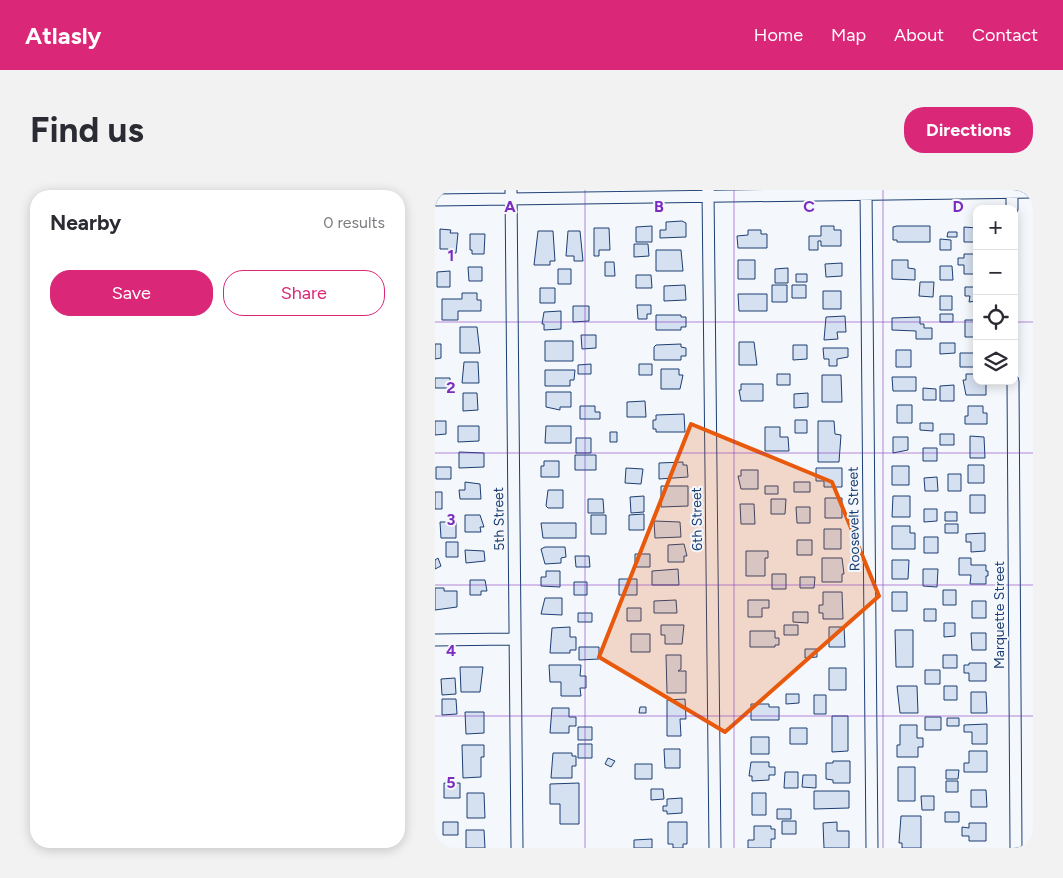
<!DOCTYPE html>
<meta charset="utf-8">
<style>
:root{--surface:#fff;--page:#f2f2f3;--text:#2b2b33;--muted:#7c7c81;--line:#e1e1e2;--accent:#db2777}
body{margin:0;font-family:Figtree,sans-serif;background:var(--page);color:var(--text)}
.controls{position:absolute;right:15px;top:15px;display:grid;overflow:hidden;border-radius:10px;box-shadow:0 2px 12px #0003}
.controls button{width:45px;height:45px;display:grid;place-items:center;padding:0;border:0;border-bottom:1px solid var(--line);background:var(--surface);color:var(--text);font:25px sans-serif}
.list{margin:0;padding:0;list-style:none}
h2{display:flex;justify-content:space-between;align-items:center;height:65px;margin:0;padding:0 20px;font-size:21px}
h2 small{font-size:16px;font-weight:400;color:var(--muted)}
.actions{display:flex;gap:10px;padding:15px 20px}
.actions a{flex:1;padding:11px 0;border:1px solid var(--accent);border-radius:20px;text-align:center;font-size:18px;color:var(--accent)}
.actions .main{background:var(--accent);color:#fff}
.icon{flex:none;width:28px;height:28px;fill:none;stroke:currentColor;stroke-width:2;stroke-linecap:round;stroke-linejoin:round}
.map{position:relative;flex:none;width:598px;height:658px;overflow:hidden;border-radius:20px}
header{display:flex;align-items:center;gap:30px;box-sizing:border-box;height:70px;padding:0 25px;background:var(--accent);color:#fff}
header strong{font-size:24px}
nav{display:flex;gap:28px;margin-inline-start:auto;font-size:18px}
.intro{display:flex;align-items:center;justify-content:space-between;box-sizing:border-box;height:120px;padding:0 30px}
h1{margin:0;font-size:35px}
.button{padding:12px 22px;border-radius:20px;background:var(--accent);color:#fff;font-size:18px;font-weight:700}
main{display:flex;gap:30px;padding:0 30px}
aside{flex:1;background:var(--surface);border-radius:20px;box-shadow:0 2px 12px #0003}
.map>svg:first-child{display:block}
.building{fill:#d5e0f0;stroke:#1d3f73}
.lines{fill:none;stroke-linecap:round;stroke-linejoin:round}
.minor-casing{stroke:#1d3f73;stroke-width:13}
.minor{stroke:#f4f7fb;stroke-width:11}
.marked{fill:#e8590c;fill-opacity:0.2;stroke:#e8590c;stroke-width:4;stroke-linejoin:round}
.grid{fill:none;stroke:#7b2cbf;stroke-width:1;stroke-opacity:0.55}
.labels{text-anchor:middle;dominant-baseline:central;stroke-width:4;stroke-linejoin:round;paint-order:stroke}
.street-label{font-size:14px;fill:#1d3f73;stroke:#f4f7fb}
.grid-label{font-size:16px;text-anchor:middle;font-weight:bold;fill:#7b2cbf;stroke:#f4f7fb;stroke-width:4;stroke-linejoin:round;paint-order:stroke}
</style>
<header>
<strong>Atlasly</strong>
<nav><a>Home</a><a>Map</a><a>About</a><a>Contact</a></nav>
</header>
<div class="intro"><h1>Find us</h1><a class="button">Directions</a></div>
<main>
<aside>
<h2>Nearby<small>0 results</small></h2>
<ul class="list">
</ul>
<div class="actions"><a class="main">Save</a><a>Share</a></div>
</aside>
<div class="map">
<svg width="598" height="658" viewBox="0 0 598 658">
<rect width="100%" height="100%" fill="#f4f7fb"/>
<path class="building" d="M247 31 251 33V47L225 48V40H231V32Z
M217 36V52H201V37Z
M386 36H399V40H406V56H386V51H383V60H374V46H386Z
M462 36H495V52H462V50H458V37Z
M529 37 542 38V52H529Z
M159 38H174L175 60H164V66H159Z
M5 39 16 40 15 43H23L21 63H13V59H5Z
M313 40H326V44H332V58H303L302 46 313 45Z
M103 41H118L120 71H115V75H99Z
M133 41H145L148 71H139V66H131Z
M513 42H522V47H512Z
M35 44H50L49 64H37V60H35Z
M505 49 516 50V60H505Z
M199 54H213L214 66 199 67Z
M221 60H246L248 81H221Z
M529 64H542V84H529V75H523V68H529Z
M303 70H320V89H303Z
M457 70H473V78L480 79V90L457 89Z
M170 72H179L180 86H170Z
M407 73V86L391 87 390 74Z
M505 76H517L518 90H505Z
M33 77H47V91H34Z
M353 78V93H340V79Z
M123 79H136V94H123Z
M15 81V97H2V82Z
M361 84H372V92H361Z
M201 85H216L217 98H201Z
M485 92H499L498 107 484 106Z
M250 95 251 110 229 111V96Z
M337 95H352V112H337Z
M357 95H371V108H357Z
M530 97H542V111L534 112 535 106H530Z
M105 98H120V113H105Z
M388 101H406V119H388Z
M27 103H42V110H46V121H23V130H7V109H27Z
M303 104H332V121H304Z
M505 106H517V120H505Z
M202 115H216V124H212V129H203Z
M138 116H154V131L138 132Z
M126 121V139L109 140V134H107L109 122Z
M505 124H518V132H505Z
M221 125H246V127H251V137H246V140H221Z
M410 126 411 142H402L403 149 389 150 391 127Z
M485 127V134H489V138H497V149H481V141L457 140V128Z
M530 130H542V147H530Z
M25 137H42L45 163H25Z
M146 145H161V158L147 159Z
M110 151H138V171H110Z
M304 152H319L322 175H304Z
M505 153H520V163L505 164Z
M0 154H6V168L0 169Z
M246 154V157L251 158V166H246V170H219V157L221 155Z
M358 155H372V169L358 170Z
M388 158H413V167L402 169V176H394V169H389Z
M461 160H476V177H461Z
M525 163H542V177H525Z
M29 172H43L44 193H27Z
M156 174V184H143V175Z
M204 174H217V185H204Z
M226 179H244V185H248L245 199H226Z
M110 180H140L139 190H135V196H110Z
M342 184H355V195H342Z
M531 184H542V191L551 192V205H531L528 190H531Z
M387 185H406L407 212H387Z
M457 187H481V201H458Z
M0 188H15V198H0Z
M306 194H328V211H306L304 200H306Z
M519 195V211H505V196Z
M488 198 501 199V210H488Z
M111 202H136V217H125V220L111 217Z
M28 203H42L43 220 28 221Z
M373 203V217L359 218V204Z
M210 211 211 227H192V212Z
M462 215H477V233H462Z
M145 216H160V222H165V229H145Z
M533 216H548V223H552V234H530V226H533Z
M249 224 250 242H221V239H218V230H221V225Z
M360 230H372V243H360Z
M0 231H11V244L0 245Z
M383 231H399L400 244 406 245 404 272H383Z
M485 233H498V241L485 240Z
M23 236H44V251L23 252Z
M111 236H136V253H110Z
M330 237H345V247H353L354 261H330Z
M175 242H182V252H175Z
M505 244H519V255H505Z
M535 246 549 247 550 268H535Z
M458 247H473V260L458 263Z
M141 248H156V263H141Z
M488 258H502V271H488Z
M24 262 49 263V277L24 278Z
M140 265H161V280H140Z
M109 271H124V287H106V276H109Z
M248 272V275H252L253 287 224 289V273Z
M533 275H549V293H533Z
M457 276H474V295H457Z
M1 277H16V289H1Z
M191 278 208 279 206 294 190 293Z
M381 278H407V297H389V291H381Z
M306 280H323V299H306L303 286H306Z
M513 284H526V301H513Z
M502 287 503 301H490L489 288Z
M30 292 45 294 46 309H25L24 300H30Z
M359 292H375V302H359Z
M226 296H253V316L226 317Z
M330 296H343V304H330Z
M113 300H128V318H113L111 316Z
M0 302H7V319H0Z
M535 305H550V323H535Z
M209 306V322L196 323 195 307Z
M458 306H475V327H457Z
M390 308H407V328H390Z
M153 309H168L169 323H153Z
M336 309H351L350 324H336Z
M305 314H319L320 334H306Z
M361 317H375V333H362Z
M489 319H502V331L489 332Z
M510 322H522V331H510Z
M209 324V340H194V325Z
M30 325H45L49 337H45L46 342H30Z
M156 325H171V344H156Z
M219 331 245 332 246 347 220 348Z
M5 332H21V348H6Z
M106 333H141V348H108Z
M510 334H523V343H510Z
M457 336H475V343H480V359H457Z
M389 339H406V359H389Z
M550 343V361L536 362V352H531V344Z
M489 347H503V363H489Z
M362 350H377V365H362Z
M11 352H23V367H11Z
M249 354 252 366H249V372H233V355Z
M110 357H130L131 367 126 368V373L110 374 106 359Z
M30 360 49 361 50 371 31 373Z
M311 361H333V368H330V386H311Z
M200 364H215V377H200Z
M140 366H154L155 377H141Z
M3 368 6 376 0 379V370Z
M387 368H407L409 384H407V392H387Z
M524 368H536V375H551V381H553V386H551V394H535L536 385H524Z
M457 370H474L473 389H457Z
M243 379 244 395H217V381Z
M488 379H503L502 397 488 396Z
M111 381H125V397L106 396V387H111Z
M337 384H351V399H337Z
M365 387H380L379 398H365Z
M184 389H202V405H184Z
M35 390H50L52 401H46V405H35Z
M139 392H152V405H139Z
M0 398H9V401H22V417L0 420Z
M508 400H521V415H508Z
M388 402H407L408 429H388V423H384V415H388Z
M457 402H472V421H457Z
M110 408H127V425L106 424Z
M241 410 242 423H219V411Z
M313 410H334V418H327V427H313Z
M537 411H551V428H537Z
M192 418H206V431H192Z
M489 419H501V431H489Z
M358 422H373V433L358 432Z
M143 423H157V432H143Z
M509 433H520V446L509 447Z
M226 435H249L247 454H230V445H226Z
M349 435H363V445H349Z
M135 437V447H141V460H135V463H115L117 438Z
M394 437H409L410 457H394Z
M460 440H478V477H461Z
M315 441H340V448H344V455H340V457H315Z
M536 443H551V460H537Z
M196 444H215V462H196Z
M144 457H164V469L144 470Z
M370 459H382V467L370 468Z
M231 465H246V479L243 481H251V503H232Z
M508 465H522V478H508Z
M534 473H551V491H534V483H529V475H534Z
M114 475H146L145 486H151V498H145L146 506H126V492H115Z
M25 477H48L45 502H26Z
M394 478H411V500H394Z
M490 480H505V494H490Z
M20 488 21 504 7 505 6 489Z
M462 496H482L483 523H465Z
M509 496H522V510H509Z
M536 502H551L552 523H536Z
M351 504H364V513L351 514Z
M379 505H391V524H379Z
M7 509H21L22 524 7 525Z
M250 509 251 529H245L246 546H232V510Z
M316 514H334V517H344V530H316Z
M205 517H211V523H204Z
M117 518H134V527H141V536H134V543H115Z
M30 522H49V543L31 544Z
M397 526H413V561L397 562Z
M490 527H506V540H490Z
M512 528H524V536H512Z
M552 534V554H537V542H529V535Z
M465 535H482V548H488V557H483V567H462V555H465Z
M143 537H157V550H143Z
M355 538H372V554H355Z
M316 547H334V564H316Z
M143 554H157V568H143Z
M27 555H49V567H46V587L28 588Z
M229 559H245V578H230Z
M534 561H552V582H529V573H534Z
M118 563H137V566H141V576H137V588H116Z
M173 568 180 571 176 577 170 574Z
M398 571H415V593H398V590L391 589V573H398Z
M316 572H334V577H340V585H334V590L317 591V586H314Z
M200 574H217V589H200Z
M463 577H480V611H463Z
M511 580H524L523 589H511Z
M350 582H363V598H349Z
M368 585H381V598L367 597Z
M511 591H523V602H511Z
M9 593H25V608H9Z
M144 593V634H125V614H115V594Z
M216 599H228L229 609 216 610Z
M536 600H551L552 617H536Z
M379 601H414V618L379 619Z
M32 603H49L50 628H32Z
M317 603H331V625H317Z
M486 606H499V620H487Z
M247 608V623L232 624V621H228V616H232V609Z
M342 619H356V629H342Z
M510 622H524V632H510Z
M466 626H486V658H467V653H464Z
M347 631H361V644H347Z
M8 632H23V645H8Z
M233 632H252V654H248V658H238V654H233Z
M402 632V641H414V658H389L388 633Z
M534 633H551V651H534V646H527V637L534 638Z
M319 636H336V639H340V649H336V658H313V650H319Z
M31 640H49L50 658H31Z
M217 649V658H199V650Z"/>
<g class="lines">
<g class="minor-casing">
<path id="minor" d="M76 0 82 658
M273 0 280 658
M431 0 437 658
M577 0V19
M0 10 598 2
M578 191 581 658
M0 450 80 449"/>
</g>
<use href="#minor" class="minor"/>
</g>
<path class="marked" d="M256 234 397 292 444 406 290 542 164 467Z"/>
<path class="grid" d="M150 0V658M299 0V658M448 0V658M0 132H542M579 132H598M0 263H598M0 395H598M0 526H598"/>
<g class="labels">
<g class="street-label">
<text transform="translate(64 329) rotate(-91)">5th Street</text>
<text transform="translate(262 329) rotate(-91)">6th Street</text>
<text transform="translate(419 329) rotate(-91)">Roosevelt Street</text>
<text transform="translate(564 425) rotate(-90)">Marquette Street</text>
</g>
</g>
<g class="grid-label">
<text x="75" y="22">A</text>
<text x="224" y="22">B</text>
<text x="374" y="22">C</text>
<text x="523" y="22">D</text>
<text x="16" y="71">1</text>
<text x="16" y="203">2</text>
<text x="16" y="335">3</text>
<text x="16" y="466">4</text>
<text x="16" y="598">5</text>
</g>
</svg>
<div class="controls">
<button>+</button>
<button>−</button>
<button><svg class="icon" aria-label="locate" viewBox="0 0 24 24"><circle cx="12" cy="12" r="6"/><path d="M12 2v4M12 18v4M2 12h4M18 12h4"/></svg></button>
<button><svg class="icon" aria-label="layers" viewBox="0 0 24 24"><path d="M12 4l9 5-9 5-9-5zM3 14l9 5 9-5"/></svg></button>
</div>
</div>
</main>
